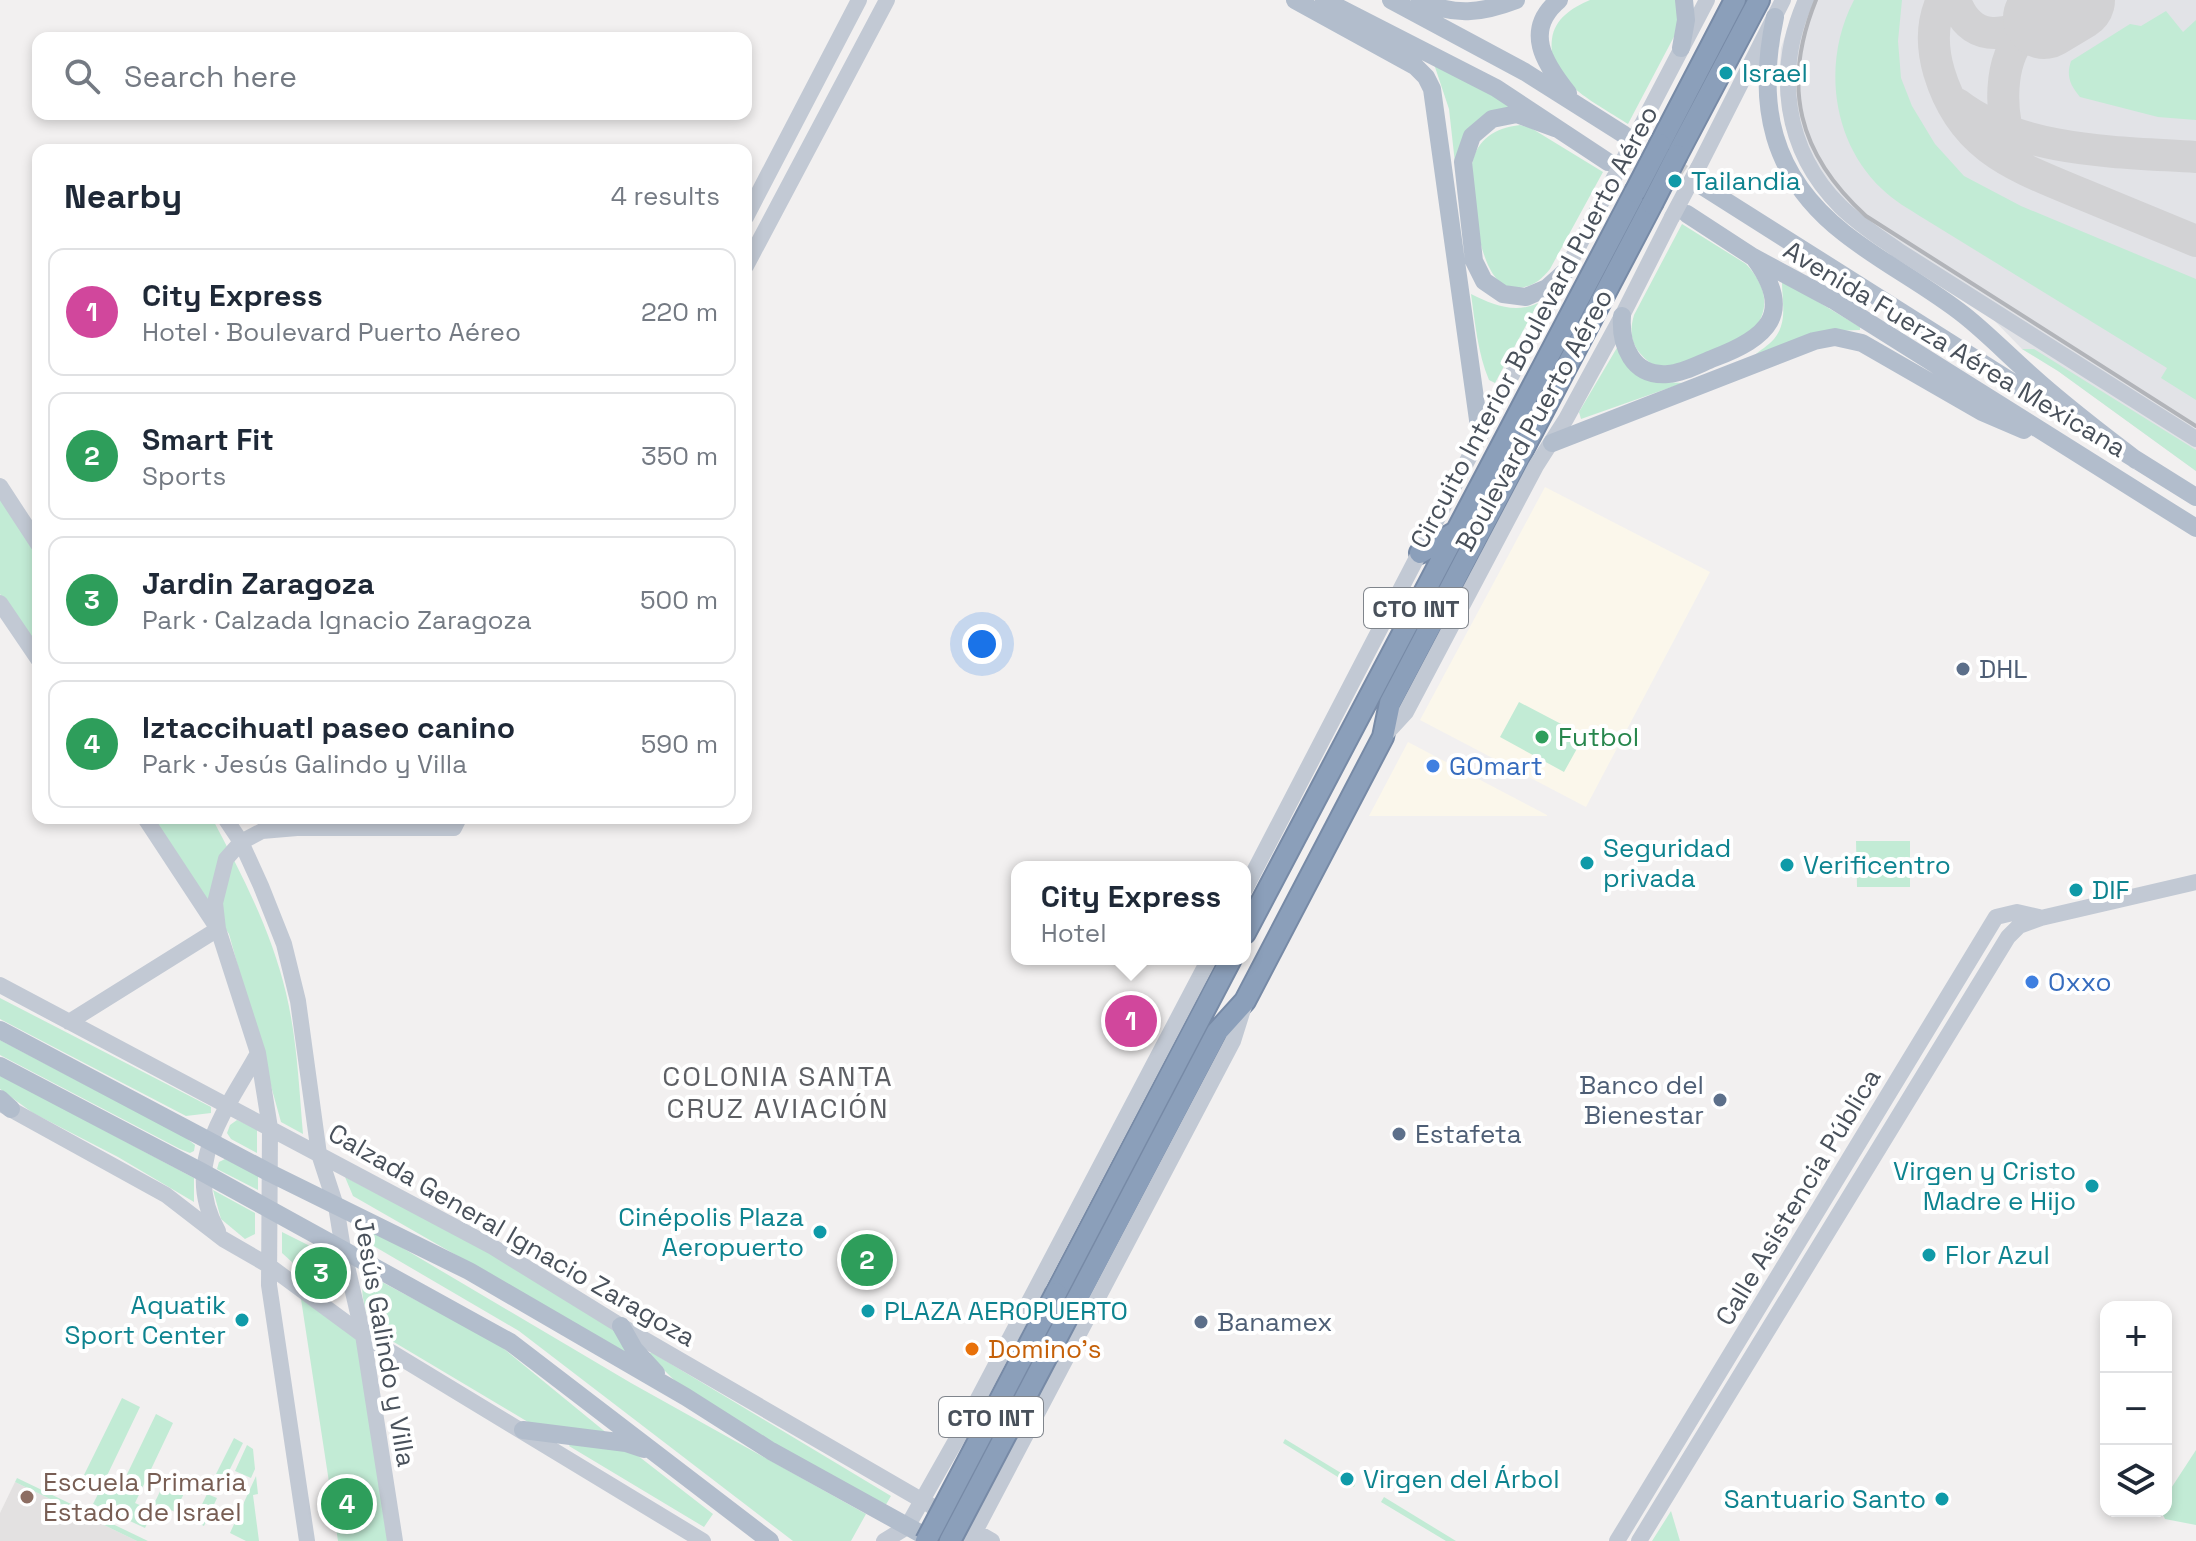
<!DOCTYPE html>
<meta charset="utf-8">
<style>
:root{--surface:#fff;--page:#f6f6f7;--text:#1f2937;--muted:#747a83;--line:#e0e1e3;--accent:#2966d3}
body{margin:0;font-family:"Space Grotesk",sans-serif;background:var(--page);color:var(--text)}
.controls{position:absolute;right:24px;bottom:24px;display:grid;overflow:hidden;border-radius:16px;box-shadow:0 4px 12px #0003}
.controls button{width:72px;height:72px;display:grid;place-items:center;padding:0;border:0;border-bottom:2px solid var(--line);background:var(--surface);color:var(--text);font:40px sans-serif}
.you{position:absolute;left:982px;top:644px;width:28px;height:28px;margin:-20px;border:6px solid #fff;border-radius:50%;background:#1a73e8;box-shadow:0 0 0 12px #1a73e833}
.badge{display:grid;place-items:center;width:52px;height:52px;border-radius:50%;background:var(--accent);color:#fff;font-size:26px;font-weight:700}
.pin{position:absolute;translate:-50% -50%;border:4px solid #fff;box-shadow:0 2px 8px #0006}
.popup{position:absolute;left:1011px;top:861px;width:240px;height:104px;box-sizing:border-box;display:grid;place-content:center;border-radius:16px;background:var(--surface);filter:drop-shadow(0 2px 6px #0005);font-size:26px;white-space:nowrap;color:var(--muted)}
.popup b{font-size:30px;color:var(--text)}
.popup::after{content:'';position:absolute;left:50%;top:100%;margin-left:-16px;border:16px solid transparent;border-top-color:var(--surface)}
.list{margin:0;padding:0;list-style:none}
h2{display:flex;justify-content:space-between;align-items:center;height:104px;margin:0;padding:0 32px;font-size:34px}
h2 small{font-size:26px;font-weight:400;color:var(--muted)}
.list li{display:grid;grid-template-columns:52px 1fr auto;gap:24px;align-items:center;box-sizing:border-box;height:128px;margin:0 16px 16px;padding:0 16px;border:2px solid var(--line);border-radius:16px}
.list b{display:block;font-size:30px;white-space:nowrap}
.list p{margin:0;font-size:26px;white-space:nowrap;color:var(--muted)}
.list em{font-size:26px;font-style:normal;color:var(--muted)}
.icon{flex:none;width:44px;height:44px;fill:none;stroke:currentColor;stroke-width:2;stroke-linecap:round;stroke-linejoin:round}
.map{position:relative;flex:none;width:2196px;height:1541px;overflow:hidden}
.search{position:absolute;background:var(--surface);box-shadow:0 4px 12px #0003;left:32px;top:32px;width:720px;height:88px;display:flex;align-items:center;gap:20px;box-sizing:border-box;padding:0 28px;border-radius:16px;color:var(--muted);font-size:30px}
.panel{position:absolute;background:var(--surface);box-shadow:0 4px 12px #0003;left:32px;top:144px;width:720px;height:680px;border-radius:16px}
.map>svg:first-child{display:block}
.commercial{fill:#fbf7eb}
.education{fill:#e3e1e1}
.airport{fill:#e2e3e7}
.green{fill:#c2ebd5}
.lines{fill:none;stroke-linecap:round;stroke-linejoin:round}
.taxiway{stroke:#d2d2d4;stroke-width:32}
.runway{stroke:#d2d2d4;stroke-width:82}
.primary-tunnel{stroke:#d0d0d2;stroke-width:18;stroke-dasharray:18 9;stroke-linecap:butt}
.highway-casing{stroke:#778aa6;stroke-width:24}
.secondary{stroke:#c2c9d4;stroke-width:16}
.primary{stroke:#b2bdcc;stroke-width:18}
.highway{stroke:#8b9fba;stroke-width:20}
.rail{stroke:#b2b4b9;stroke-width:4}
.highway-bridge-casing{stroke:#778aa6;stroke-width:24;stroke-linecap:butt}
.secondary-bridge{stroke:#c2c9d4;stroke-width:16}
.highway-bridge{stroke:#8b9fba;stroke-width:20}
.culture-dot{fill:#0f9aa8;stroke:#fff;stroke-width:3}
.service-dot{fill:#5c6f8a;stroke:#fff;stroke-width:3}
.leisure-dot{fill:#2e9e5b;stroke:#fff;stroke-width:3}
.shop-dot{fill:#3f7fe0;stroke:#fff;stroke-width:3}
.food-dot{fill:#e8710a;stroke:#fff;stroke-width:3}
.education-dot{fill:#8d6e63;stroke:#fff;stroke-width:3}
.labels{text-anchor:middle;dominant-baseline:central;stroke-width:8;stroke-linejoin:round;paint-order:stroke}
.shield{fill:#fff;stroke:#80858c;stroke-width:2}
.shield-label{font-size:24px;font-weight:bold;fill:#49515b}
.culture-label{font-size:26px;fill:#0d838f;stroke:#fff;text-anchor:start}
.street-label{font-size:26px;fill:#49515b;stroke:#fff}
.service-label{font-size:26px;fill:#4e5e75;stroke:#fff;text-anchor:start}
.leisure-label{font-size:26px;fill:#27864d;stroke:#fff;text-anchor:start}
.shop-label{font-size:26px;fill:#366cbe;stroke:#fff;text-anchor:start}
.food-label{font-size:26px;fill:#c56008;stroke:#fff;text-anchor:start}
.education-label{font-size:26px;fill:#785e54;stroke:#fff;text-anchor:start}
.neighbourhood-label{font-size:28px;letter-spacing:2px;fill:#5d5f64;stroke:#fff}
</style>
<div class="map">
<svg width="2196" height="1541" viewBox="0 0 2196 1541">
<rect width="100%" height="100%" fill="#f2f0f0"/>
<path class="commercial" d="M1545 487 1710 572 1586 807 1420 720Z
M1408 742 1547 815V816H1369Z"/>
<path class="education" d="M15 1482 137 1541H0V1513Z"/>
<path class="airport" d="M1797 0H2196V471L2058 371 2022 349 1983 309 1897 256 1801 164 1787 131 1782 108 1779 77 1781 48Z"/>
<path class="green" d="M1590 0H1679L1678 29 1628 124C1599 104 1546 82 1552 39 1555 18 1572 8 1590 0Z
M1854 0H1902L1898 41 1901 78 1912 106 1935 144 1964 176 2021 206 2196 279V400L2161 378 2167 368 1923 218C1909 209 1894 201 1882 189 1831 141 1822 61 1854 0Z
M2166 11 2183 32 2196 20V120L2158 117 2080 97C2070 85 2066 76 2071 61L2130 24 2141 26Z
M1433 61 1512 103 1455 163 1449 109Z
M1520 125 1531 128 1603 172 1550 269C1541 280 1534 286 1519 288 1476 293 1473 194 1472 164 1477 139 1495 128 1520 125Z
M1682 224 1746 264C1766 285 1772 309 1752 331 1748 336 1744 342 1739 344 1714 356 1685 361 1659 369 1638 355 1626 342 1634 315Z
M1782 282H1785L1860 327V330L1832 331 1754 356C1760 350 1768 346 1774 339 1788 322 1782 302 1782 282Z
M1471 294C1493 305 1515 314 1538 303L1495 383 1489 380C1478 354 1475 323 1471 294Z
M1618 346 1664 382 1683 383 1581 419 1579 412Z
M2022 349H2034L2196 450V471L2058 371Z
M0 494 38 552V650L0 594Z
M1519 702 1584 736 1564 772 1500 737Z
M152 818H212C242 875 271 930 286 993 297 1039 299 1087 303 1134L281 1122 229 934Z
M1856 841H1910V887H1857Z
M0 998 211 1107V1113L186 1116 0 1019Z
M0 1040 185 1137 195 1145 194 1151 190 1153 180 1149 0 1055Z
M0 1075 194 1178V1202L118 1157 33 1113 0 1089Z
M237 1120 257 1129V1153L231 1139 227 1133 230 1125Z
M225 1159 258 1175V1190L217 1169 219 1162Z
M345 1177 488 1251 606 1317 639 1360 353 1196Z
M213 1190 255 1213V1234L245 1239 221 1219Z
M357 1221 631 1383 866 1514 851 1541H793L519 1331 360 1238Z
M282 1232 336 1259 339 1287 325 1292 282 1253Z
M367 1274 498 1344 614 1439 538 1428 372 1329C367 1312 356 1289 367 1274Z
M299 1286 358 1327 392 1541H338Z
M651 1352 891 1496 884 1508 684 1390 649 1355Z
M122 1398 140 1407 102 1486 118 1493 156 1414 173 1423 135 1503 151 1510 168 1475 188 1485 175 1512 157 1504 145 1528 93 1504 102 1486 83 1477Z
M234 1438 243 1443 218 1493 209 1488Z
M1285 1439 1356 1482 1354 1487 1283 1443Z
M571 1443 621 1450 637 1455 713 1514 704 1527 569 1446Z
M247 1445 253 1449 255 1469 251 1478 235 1471Z
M2196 1450V1525L2165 1519 2161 1511H2166V1496Z
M256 1476 258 1494 253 1495 259 1541H246L230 1533Z
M17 1478 148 1541H137L15 1482Z
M207 1494 217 1498 204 1526 194 1521Z
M1384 1497 1456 1541H1446L1381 1502Z
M1671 1511 1680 1541H1652Z"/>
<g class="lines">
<path class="taxiway" d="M1942 0C1931 24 1932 48 1939 72 1962 149 2015 166 2082 194 2120 210 2158 225 2196 241
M1955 0C1970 43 2003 37 2037 21
M1957 104C2020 153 2121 152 2196 157
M2013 147C1999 114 1998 61 2024 33 2029 27 2037 22 2044 18"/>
<path class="runway" d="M2044 18 2074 0"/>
<path class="primary-tunnel" d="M1623 134 1702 186"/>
<g class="highway-casing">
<path id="highway" d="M1660 144 1735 0
M1677 155 1759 0
M1420 553 1457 531
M1245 933 1635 192
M1056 1293 1231 959
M1075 1303 1217 1032 1245 1001 1383 737 1390 703 1652 204"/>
</g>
<path class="secondary" d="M1806 0C1774 71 1784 150 1840 206 1858 224 1879 237 1899 251L2196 439
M1639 130 1707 0
M1698 168 1783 0
M746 217 859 0
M746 266 887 0
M0 486 38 544
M0 603 38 659
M1383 737 1406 712 1536 466 1566 419 1622 316 1672 217
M145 818 218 929 258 1053 270 1128 269 1285 307 1541
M225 818 241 842 261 886 284 944 298 1001 319 1154 336 1206 343 1249 363 1335 395 1541
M1245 889 1614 178
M0 985 493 1247 621 1326 992 1541
M69 1022 218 929 215 903 226 859 241 842 262 831 297 828H454L459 818
M1 1104 166 1195 223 1239 268 1265 363 1335 703 1541
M218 1231C180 1165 226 1111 258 1053
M884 1541 907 1527 959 1435 1209 959
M970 1541 1233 1041 1245 1003
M1617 1541 1996 917 2017 912 2039 917
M1639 1541 2008 937 2019 926 2041 918 2196 882"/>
<path class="primary" d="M1295 0 1415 66 1426 77 1432 89 1480 434
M1324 0 1496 88 1608 162
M1391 0 1525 72 1623 134
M1420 0C1454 17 1482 13 1516 0
M1559 0C1523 30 1544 63 1568 93
M1775 17C1756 105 1771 176 1844 233 1882 263 1926 285 1964 315 1988 334 2009 356 2032 376 2065 406 2101 433 2136 460
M1681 48 1686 20 1684 0
M1555 128 1517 114 1492 119 1472 136 1463 162 1474 261 1484 281 1503 294 1526 297 1547 288 1566 271
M1702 186 2061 413
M1687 214 1753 257 1833 300 2196 528
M1622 316C1620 345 1632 377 1668 374 1683 373 1699 364 1714 358 1767 338 1795 314 1755 259
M1552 443 1814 341 1835 337 1862 343 1982 412 2024 430
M2127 454 2196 497
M0 1030 270 1173 469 1271 686 1397 771 1451 934 1541
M0 1066 202 1172 510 1342 770 1541
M0 1099 11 1109
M621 1326 634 1349 656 1373
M523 1430 626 1443 644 1449"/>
<use href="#highway" class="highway"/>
<path class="rail" d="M1816 0C1781 86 1798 154 1866 216L2196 426"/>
<g class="highway-bridge-casing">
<path id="highway-bridge" d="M1635 192 1660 144
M1652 204 1677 155
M926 1541 1056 1293
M950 1541 1075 1303"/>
</g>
<path class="secondary-bridge" d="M1614 178 1639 130
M1672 217 1698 168"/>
<use href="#highway-bridge" class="highway-bridge"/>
</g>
<g class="culture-dot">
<circle cx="1726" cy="73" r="8"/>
<circle cx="1675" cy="181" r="8"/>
<circle cx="1587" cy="863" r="8"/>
<circle cx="1787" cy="865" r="8"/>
<circle cx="2076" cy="890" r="8"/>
<circle cx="2092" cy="1186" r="8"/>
<circle cx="820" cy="1232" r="8"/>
<circle cx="1929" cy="1255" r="8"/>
<circle cx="868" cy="1311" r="8"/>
<circle cx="242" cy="1320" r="8"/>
<circle cx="1347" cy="1479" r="8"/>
<circle cx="1942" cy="1499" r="8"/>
</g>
<g class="service-dot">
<circle cx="1963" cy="669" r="8"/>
<circle cx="1720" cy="1100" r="8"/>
<circle cx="1399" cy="1134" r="8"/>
<circle cx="1201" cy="1322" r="8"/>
</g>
<circle class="leisure-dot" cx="1542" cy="737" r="8"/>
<g class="shop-dot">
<circle cx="1433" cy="766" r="8"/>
<circle cx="2032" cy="982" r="8"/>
</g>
<circle class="food-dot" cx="972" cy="1349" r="8"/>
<circle class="education-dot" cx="27" cy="1497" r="8"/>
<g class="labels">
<g class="shield">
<rect x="1364" y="588" width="104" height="40" rx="6"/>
<rect x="939" y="1397" width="104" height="40" rx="6"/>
</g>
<g class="shield-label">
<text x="1416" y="608">CTO INT</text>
<text x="991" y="1417">CTO INT</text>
</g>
<g class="culture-label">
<text x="1742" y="73">Israel</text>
<text x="1691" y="181">Tailandia</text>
<text x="1603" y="848">Seguridad<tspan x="1603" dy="30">privada</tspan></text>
<text x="1803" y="865">Verificentro</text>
<text x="2092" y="890">DIF</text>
<text x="2076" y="1171" text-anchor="end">Virgen y Cristo<tspan x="2076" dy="30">Madre e Hijo</tspan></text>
<text x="804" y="1217" text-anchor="end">Cinépolis Plaza<tspan x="804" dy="30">Aeropuerto</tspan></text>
<text x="1945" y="1255">Flor Azul</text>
<text x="226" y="1305" text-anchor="end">Aquatik<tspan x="226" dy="30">Sport Center</tspan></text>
<text x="884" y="1311">PLAZA AEROPUERTO</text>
<text x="1363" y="1479">Virgen del Árbol</text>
<text x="1926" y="1499" text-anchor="end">Santuario Santo</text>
</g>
<g class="street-label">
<text transform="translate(1534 327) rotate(-62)">Circuito Interior Boulevard Puerto Aéreo</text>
<text transform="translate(1955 349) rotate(31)">Avenida Fuerza Aérea Mexicana</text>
<text transform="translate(1534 420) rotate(-61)">Boulevard Puerto Aéreo</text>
<text transform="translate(1798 1197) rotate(-59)">Calle Asistencia Pública</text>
<text transform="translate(512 1235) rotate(30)">Calzada General Ignacio Zaragoza</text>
<text transform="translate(385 1342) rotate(80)">Jesús Galindo y Villa</text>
</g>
<g class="service-label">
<text x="1979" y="669">DHL</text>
<text x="1704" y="1085" text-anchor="end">Banco del<tspan x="1704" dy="30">Bienestar</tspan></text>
<text x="1415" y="1134">Estafeta</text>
<text x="1217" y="1322">Banamex</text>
</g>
<g class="leisure-label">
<text x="1558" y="737">Futbol</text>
</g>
<g class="shop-label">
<text x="1449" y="766">GOmart</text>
<text x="2048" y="982">Oxxo</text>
</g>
<g class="food-label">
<text x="988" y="1349">Domino's</text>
</g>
<g class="education-label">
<text x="43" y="1482">Escuela Primaria<tspan x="43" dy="30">Estado de Israel</tspan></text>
</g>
<g class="neighbourhood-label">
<text x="778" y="1076">COLONIA SANTA<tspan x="778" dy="32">CRUZ AVIACIÓN</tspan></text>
</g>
</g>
</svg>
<div class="controls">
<button>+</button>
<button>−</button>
<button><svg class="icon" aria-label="layers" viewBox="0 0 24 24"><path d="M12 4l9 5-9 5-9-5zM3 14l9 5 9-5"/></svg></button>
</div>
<div class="you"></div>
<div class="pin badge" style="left:1131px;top:1021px;background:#d1479c">1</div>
<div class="popup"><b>City Express</b>Hotel</div>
<div class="pin badge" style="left:867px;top:1260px;background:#2e9e5b">2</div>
<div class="pin badge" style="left:321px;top:1273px;background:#2e9e5b">3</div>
<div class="pin badge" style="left:347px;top:1504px;background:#2e9e5b">4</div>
<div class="search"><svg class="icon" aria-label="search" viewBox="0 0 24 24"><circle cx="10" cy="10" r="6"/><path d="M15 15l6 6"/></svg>Search here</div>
<section class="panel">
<h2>Nearby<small>4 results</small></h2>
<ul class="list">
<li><span class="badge" style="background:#d1479c">1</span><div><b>City Express</b><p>Hotel · Boulevard Puerto Aéreo</p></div><em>220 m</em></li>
<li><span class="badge" style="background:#2e9e5b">2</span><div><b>Smart Fit</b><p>Sports</p></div><em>350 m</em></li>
<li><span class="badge" style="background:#2e9e5b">3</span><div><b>Jardin Zaragoza</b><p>Park · Calzada Ignacio Zaragoza</p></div><em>500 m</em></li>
<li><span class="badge" style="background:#2e9e5b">4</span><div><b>Iztaccihuatl paseo canino</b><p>Park · Jesús Galindo y Villa</p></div><em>590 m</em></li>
</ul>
</section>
</div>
